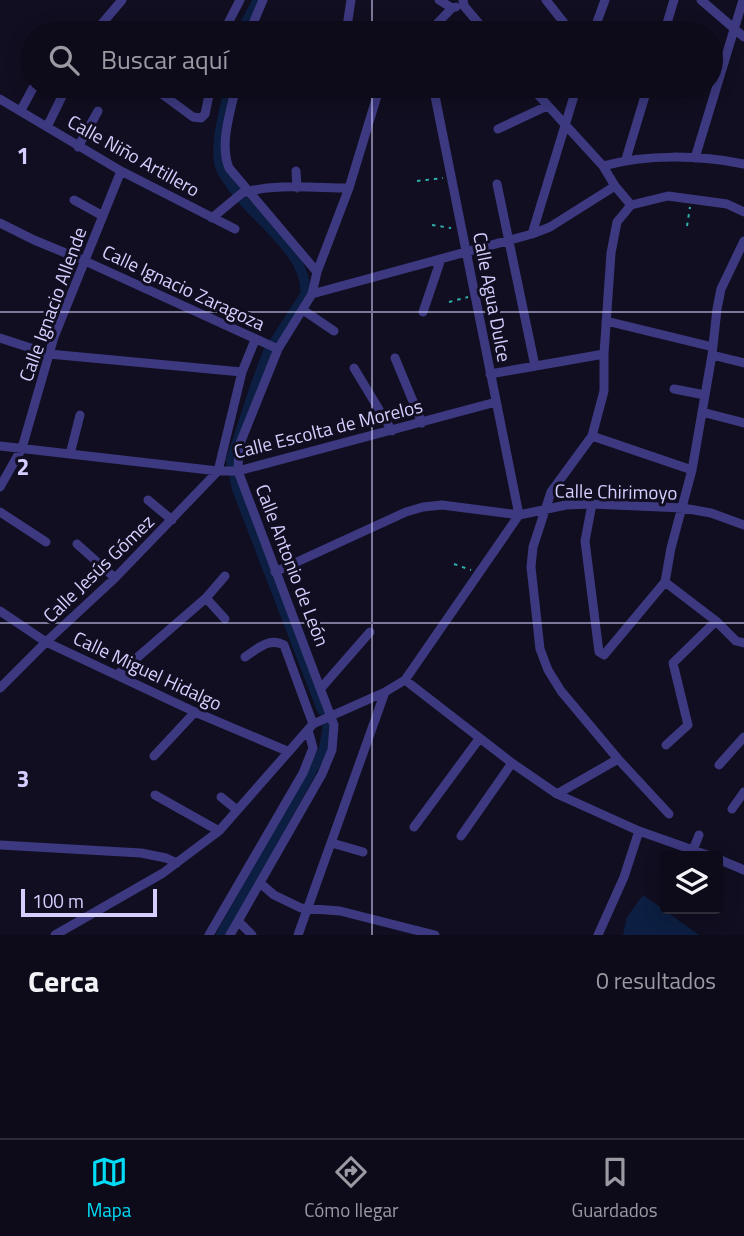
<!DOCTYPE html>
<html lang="es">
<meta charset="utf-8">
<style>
:root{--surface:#0d0a19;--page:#1b1826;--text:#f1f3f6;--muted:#9a9aa2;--line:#2d2b38;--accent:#03dcf6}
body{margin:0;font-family:"Titillium Web",sans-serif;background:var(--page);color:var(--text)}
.controls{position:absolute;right:21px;bottom:21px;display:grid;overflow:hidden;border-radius:7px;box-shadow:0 4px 18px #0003}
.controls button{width:63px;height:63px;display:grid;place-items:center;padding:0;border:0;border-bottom:2px solid var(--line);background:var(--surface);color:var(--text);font:35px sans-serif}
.scale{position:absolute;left:21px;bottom:18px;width:136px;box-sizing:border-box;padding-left:7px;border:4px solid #d4cffe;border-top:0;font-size:19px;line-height:24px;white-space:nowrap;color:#d4cffe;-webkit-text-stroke:5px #110e21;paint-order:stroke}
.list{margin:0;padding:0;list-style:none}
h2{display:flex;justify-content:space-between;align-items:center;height:91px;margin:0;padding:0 28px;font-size:30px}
h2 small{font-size:23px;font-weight:400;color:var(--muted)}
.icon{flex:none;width:38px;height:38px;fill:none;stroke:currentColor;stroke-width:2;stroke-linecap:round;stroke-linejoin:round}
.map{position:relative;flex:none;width:744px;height:935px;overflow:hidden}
.search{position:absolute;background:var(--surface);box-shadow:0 4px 18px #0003;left:21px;right:21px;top:21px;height:77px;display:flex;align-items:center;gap:18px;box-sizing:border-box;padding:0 24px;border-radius:38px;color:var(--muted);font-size:26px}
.sheet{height:203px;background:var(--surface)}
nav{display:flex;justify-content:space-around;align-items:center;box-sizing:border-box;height:98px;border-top:2px solid var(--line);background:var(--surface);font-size:19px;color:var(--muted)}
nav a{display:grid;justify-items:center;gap:4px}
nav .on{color:var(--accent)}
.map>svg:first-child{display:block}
.water{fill:#0c1f42}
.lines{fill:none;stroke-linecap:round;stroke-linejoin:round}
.canal{stroke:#0c1f42;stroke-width:10}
.path{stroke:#2fb1ab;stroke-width:2;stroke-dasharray:3.5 5;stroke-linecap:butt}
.minor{stroke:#3c3980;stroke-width:9}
.grid{fill:none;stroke:#d4cffe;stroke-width:2;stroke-opacity:0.55}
.labels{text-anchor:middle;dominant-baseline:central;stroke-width:6;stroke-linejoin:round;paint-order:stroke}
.street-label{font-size:19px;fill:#d4cffe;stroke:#110e21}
.grid-label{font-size:23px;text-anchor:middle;font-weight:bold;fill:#d4cffe;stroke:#110e21;stroke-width:6;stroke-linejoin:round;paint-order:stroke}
</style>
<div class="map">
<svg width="744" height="935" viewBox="0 0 744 935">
<rect width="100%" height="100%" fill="#110e21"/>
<path class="water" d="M643 895 699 935H623L627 917Z"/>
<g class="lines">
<path class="canal" d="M240 33 258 0
M230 86C225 108 214 144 220 167 222 173 228 180 231 185 253 219 310 253 305 295L268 352 256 384 231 460 237 489 322 710
M221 935 324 749 328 724"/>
<path class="path" d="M417 181 443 178
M432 225 451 228
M687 226 690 207
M449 302 468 297
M454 564 471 570"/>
<path class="minor" d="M439 0 452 8 456 7
M463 0 464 6 487 33
M546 0 572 33
M701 0 744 37
M94 33 122 0
M223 33 240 0
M249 33 263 0
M346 33 351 0
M428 33 452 8
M593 33 605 0
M664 33 674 0
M151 86 193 117 201 118 205 114 211 86
M236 86C231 111 219 143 229 168L317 272
M433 86 519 515
M530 86 603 166 615 186 631 205
M0 99 121 171 235 229
M21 110 33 88
M47 127 67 86
M498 129 547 106
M78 147 98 111
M695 158 743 0
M626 159 648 86
M603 166C647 154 699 155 744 164
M296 171 297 188
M497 184 535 366
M74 200 103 216
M212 218 242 193C275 183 315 188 349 188
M0 223 34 240 85 261 278 349
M532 234 577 86
M312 294 532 234 550 227 615 186
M303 310 334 331
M423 312 441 259
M606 321 713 347
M0 338 49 354 242 372
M712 355 744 363
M395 358 422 423
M354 368 392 431
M490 374 604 354
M674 389 705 395
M702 412 744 423
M592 436 692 470
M0 446 218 471H238L496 402
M70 454 80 415
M0 487 22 448 54 337 121 171
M148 500 172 520
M592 504 585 541 599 652 604 655 665 582 671 548 692 470 712 355 717 309 721 289 744 241
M0 512 46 542
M77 544 115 578
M275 572 406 512 423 507 442 505 519 515 566 505 592 504 683 508 711 513 744 525
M665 582 716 621 736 641 744 643
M206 598 225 619
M0 611 46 642 195 712 287 751
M245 657C257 649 269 637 284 645L313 724
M117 675 206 598 225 576
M405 680 512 763 557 794 639 831 710 856
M322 687 370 632
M0 688 46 642 115 578 218 471 242 372 255 340
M666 745 688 725 673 663 716 621
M154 756 195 712
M719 765 744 737
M557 794 618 759
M155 795 219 831
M221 797 237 810
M732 809 744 792
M669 814 618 759 561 691 548 670 540 649 531 567 533 547 551 492 592 436 604 391V354L611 253 617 222 631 205 668 196 727 204 744 212
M414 827 479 739
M461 836 512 763
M332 843 363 852
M0 845 141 853 166 858 177 863
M693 850 699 835
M718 859 744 870
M260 883 274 895 301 908 340 911 435 935
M239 922 252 935
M55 935 163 873 219 831 313 724 385 692 405 680 519 515
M209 935 303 773 313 748 308 730
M230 935 322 774 332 750 334 725 238 471 239 446 278 349 312 294 317 272 349 188 380 86
M298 935 385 692
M598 935 624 877 639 831"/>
</g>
<path class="grid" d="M372 0V33M372 86V935M0 312H744M0 623H744"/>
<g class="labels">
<g class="street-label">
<text transform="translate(134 155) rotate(29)">Calle Niño Artillero</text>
<text transform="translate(184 287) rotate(25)">Calle Ignacio Zaragoza</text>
<text transform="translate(493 297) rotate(79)">Calle Agua Dulce</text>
<text transform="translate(52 304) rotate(-70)">Calle Ignacio Allende</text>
<text transform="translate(328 428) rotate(-14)">Calle Escolta de Morelos</text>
<text transform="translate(616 491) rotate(1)">Calle Chirimoyo</text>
<text transform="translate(293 565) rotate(69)">Calle Antonio de León</text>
<text transform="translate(98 568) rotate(-44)">Calle Jesús Gómez</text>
<text transform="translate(148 670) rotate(25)">Calle Miguel Hidalgo</text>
</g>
</g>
<g class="grid-label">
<text x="23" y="164">1</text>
<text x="23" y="475">2</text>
<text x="23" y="787">3</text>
</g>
</svg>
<div class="controls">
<button><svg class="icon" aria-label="layers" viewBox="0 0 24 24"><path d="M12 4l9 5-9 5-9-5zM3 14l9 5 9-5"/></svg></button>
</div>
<div class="scale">100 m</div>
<div class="search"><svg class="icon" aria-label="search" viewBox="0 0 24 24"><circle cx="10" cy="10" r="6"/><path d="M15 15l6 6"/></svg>Buscar aquí</div>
</div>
<section class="sheet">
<h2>Cerca<small>0 resultados</small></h2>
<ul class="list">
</ul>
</section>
<nav>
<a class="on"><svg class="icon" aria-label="map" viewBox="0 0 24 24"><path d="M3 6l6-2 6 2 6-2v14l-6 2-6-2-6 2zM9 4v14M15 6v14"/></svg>Mapa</a>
<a><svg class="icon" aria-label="directions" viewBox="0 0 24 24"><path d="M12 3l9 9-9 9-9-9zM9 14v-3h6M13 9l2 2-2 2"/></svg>Cómo llegar</a>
<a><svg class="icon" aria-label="saved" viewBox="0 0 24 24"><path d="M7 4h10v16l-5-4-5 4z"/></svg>Guardados</a>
</nav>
